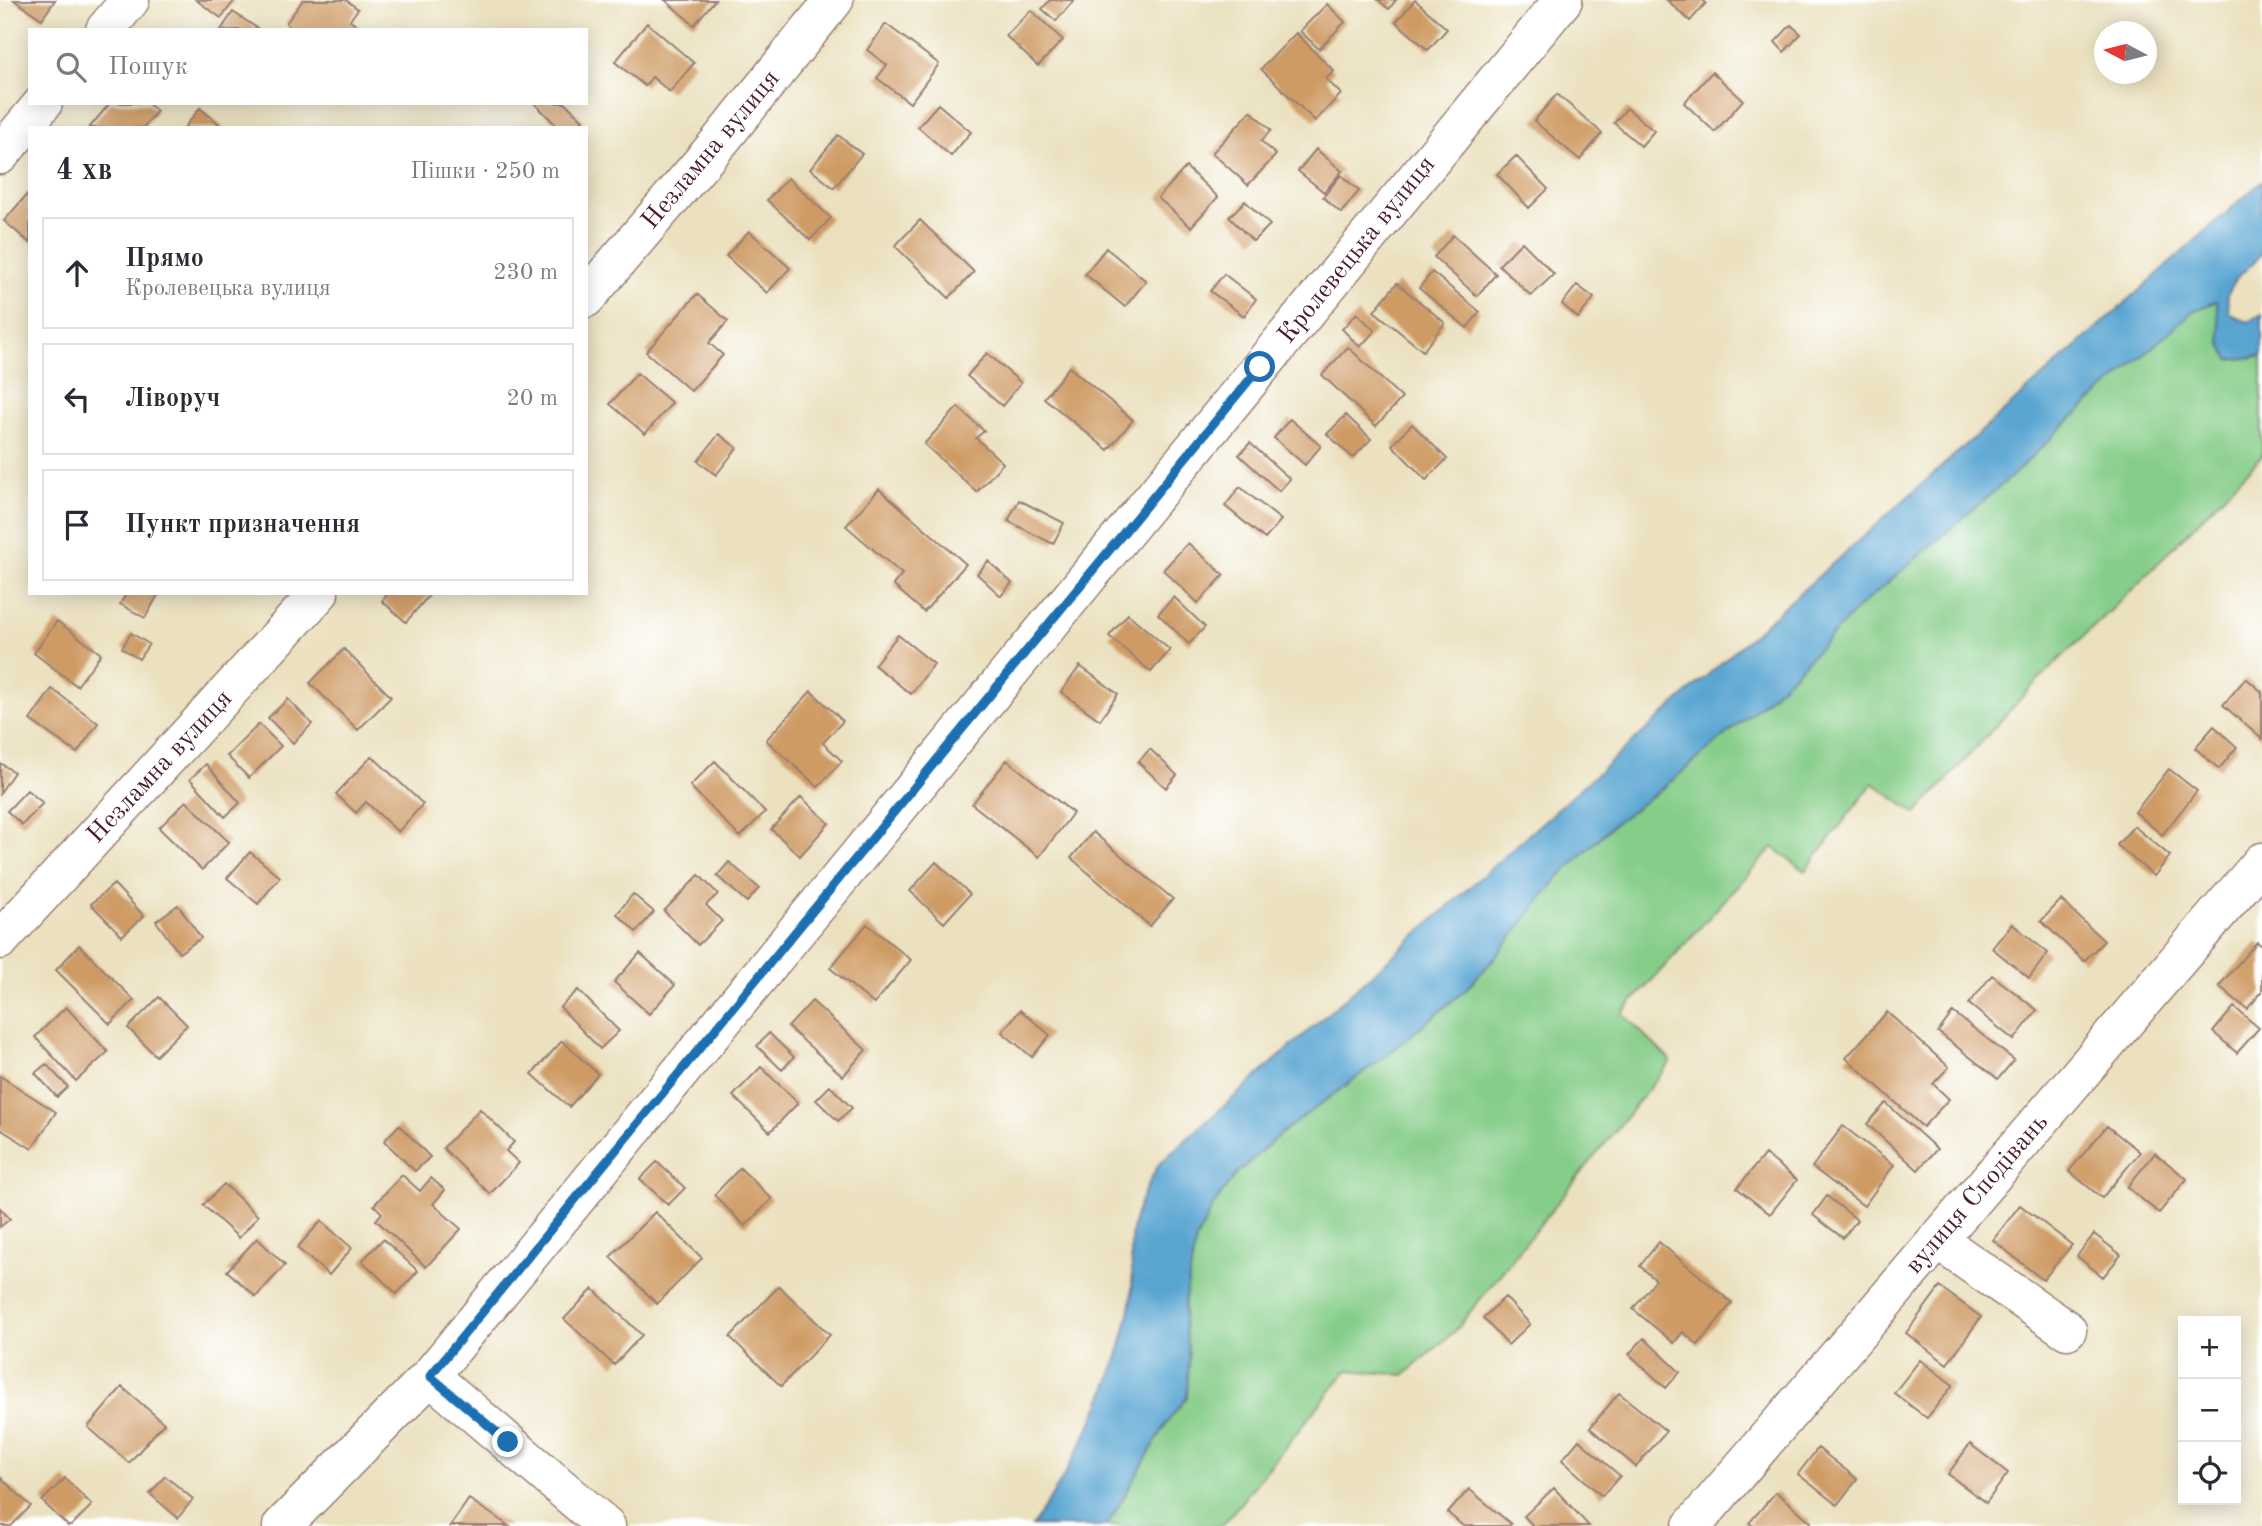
<!DOCTYPE html>
<html lang="uk">
<meta charset="utf-8">
<style>
:root{--surface:#fff;--page:#f2f2f3;--text:#2b2b33;--muted:#7c7c81;--line:#e1e1e2}
body{margin:0;font-family:"Old Standard TT",serif;background:var(--page);color:var(--text)}
.controls{position:absolute;right:21px;bottom:21px;display:grid;overflow:hidden;border-radius:0px;box-shadow:0 4px 18px #0003}
.controls button{width:63px;height:63px;display:grid;place-items:center;padding:0;border:0;border-bottom:2px solid var(--line);background:var(--surface);color:var(--text);font:35px sans-serif}
.compass{position:absolute;left:2094px;top:21px;width:63px;height:63px;border-radius:50%;background:var(--surface);box-shadow:0 4px 18px #0003;rotate:277deg}
.stop{position:absolute;width:21px;height:21px;margin:-16px;border:5px solid #1f6fb2;border-radius:50%;background:#fff}
.stop.end{background:#1f6fb2;border-color:#fff;box-shadow:0 2px 7px #0008}
.list{margin:0;padding:0;list-style:none}
h2{display:flex;justify-content:space-between;align-items:center;height:91px;margin:0;padding:0 28px;font-size:30px}
h2 small{font-size:23px;font-weight:400;color:var(--muted)}
.list li{display:grid;grid-template-columns:46px 1fr auto;gap:21px;align-items:center;box-sizing:border-box;height:112px;margin:0 14px 14px;padding:0 14px;border:2px solid var(--line);border-radius:0px}
.list b{display:block;font-size:26px;white-space:nowrap}
.list p{margin:0;font-size:23px;white-space:nowrap;color:var(--muted)}
.list em{font-size:23px;font-style:normal;color:var(--muted)}
.icon{flex:none;width:38px;height:38px;fill:none;stroke:currentColor;stroke-width:2;stroke-linecap:round;stroke-linejoin:round}
.map{position:relative;flex:none;width:2262px;height:1526px;overflow:hidden}
.search{position:absolute;background:var(--surface);box-shadow:0 4px 18px #0003;left:28px;top:28px;width:560px;height:77px;display:flex;align-items:center;gap:18px;box-sizing:border-box;padding:0 24px;border-radius:0px;color:var(--muted);font-size:26px}
.panel{position:absolute;background:var(--surface);box-shadow:0 4px 18px #0003;left:28px;top:126px;width:560px;height:469px;border-radius:0px}
.map>svg:first-child{display:block}
.green{fill:#86cd89;stroke:#68765a;stroke-width:2}
.water{fill:#59a5d1;stroke:#52627e;stroke-width:2}
.building{fill:#cf9b65}
.lines{fill:none;stroke-linecap:round;stroke-linejoin:round}
.minor-casing{stroke:#9a8075;stroke-width:41}
.minor{stroke:#fff;stroke-width:38}
.route{stroke:#1f6fb2;stroke-width:9}
.labels{text-anchor:middle;dominant-baseline:central;stroke-width:6;stroke-linejoin:round;paint-order:stroke}
.street-label{font-size:26px;fill:#4a1f2b;stroke:#fff}
</style>
<div class="map">
<svg width="2262" height="1526" viewBox="0 0 2262 1526">
<rect width="100%" height="100%" fill="#fff"/>
<filter id="ink" filterUnits="userSpaceOnUse"><feTurbulence type="fractalNoise" baseFrequency=".0143" numOctaves="2"/><feDisplacementMap in="SourceGraphic" scale="14" xChannelSelector="R" yChannelSelector="G"/><feConvolveMatrix kernelMatrix="1 2 1 2 8 2 1 2 1" color-interpolation-filters="sRGB"/></filter>
<filter id="wash" filterUnits="userSpaceOnUse"><feTurbulence type="fractalNoise" baseFrequency=".00686" numOctaves="4" result="noise"/><feDisplacementMap in="SourceGraphic" scale="28" xChannelSelector="R" yChannelSelector="G"/><feGaussianBlur stdDeviation="1.57" result="paint"/><feColorMatrix in="noise" values="0 0 0 0 0 0 0 0 0 0 0 0 0 0 0 0 0 1.4 0 .05"/><feComposite in="paint" operator="in"/></filter>
<g filter="url(#wash)">
<rect width="100%" height="100%" fill="#ebe1bf"/>
<path class="green" d="M2217 300 2221 342 2229 360 2262 356V456L2138 584 2033 685 1916 814 1873 783 1805 871 1773 847 1622 1013 1671 1061 1454 1332 1404 1375 1347 1370 1222 1526H1107L1166 1424 1187 1397 1189 1358 1184 1320 1185 1299 1196 1240 1214 1204 1238 1172 1284 1131 1387 1055 1464 991 1493 960 1557 879 1614 824 1663 788 1760 706 1788 680 1859 607 2012 476 2071 419 2193 311Z"/>
<path class="water" d="M2262 181V254L2236 279 2227 295 2229 313 2248 322 2262 314V356L2229 360 2221 342 2217 301 2193 311 2071 419 2012 476 1859 607 1788 680 1760 706 1663 788 1614 824 1557 879 1493 960 1464 991 1387 1055 1284 1131 1238 1172 1214 1204 1196 1240 1185 1299 1184 1320 1189 1358 1187 1397 1166 1424 1107 1526H1032C1076 1463 1119 1378 1131 1302 1134 1282 1131 1264 1131 1244 1131 1216 1146 1187 1159 1164Z"/>
<g id="blocks">
<path class="building" d="M14 0H55L42 19Z
M196 0H235L221 18Z
M303 0H346L358 9 350 20 362 30H294L286 23Z
M665 0H715L694 25Z
M1050 0H1074L1056 21 1042 9Z
M1378 0H1396L1389 9Z
M1415 0 1447 29 1428 50 1396 22Z
M1667 0H1703L1706 3 1690 21Z
M1327 4 1345 22 1319 49 1300 31Z
M1031 10 1063 40 1038 66 1006 36Z
M233 12 260 30H221Z
M647 23 694 63 670 92 652 77 645 86 615 62Z
M886 24 939 64 910 103 877 78 887 65 867 50Z
M1791 25 1801 34 1784 52 1775 42Z
M1296 33 1334 71 1326 79 1341 94 1315 121 1261 69Z
M1712 72 1743 100 1715 132 1684 103Z
M1557 94 1602 133 1580 160 1534 121Z
M110 103H147L157 111 143 128H89Z
M534 103H565L583 120 575 128H559Z
M938 104 971 132 951 156 918 127Z
M200 108 224 128H184Z
M1627 108 1654 131 1641 146 1614 123Z
M1251 111 1271 130 1261 141 1276 155 1248 185 1212 153Z
M838 135 862 154 834 188 810 169Z
M1316 149 1342 171 1324 192 1298 171Z
M1516 156 1548 189 1529 208 1497 174Z
M1186 167 1218 197 1191 227 1158 198Z
M1341 175 1359 191 1341 213 1323 197Z
M788 178 831 218 810 240 767 200Z
M30 191V243L4 221Z
M1245 201 1270 225 1253 241 1229 217Z
M920 220 974 272 949 298 895 246Z
M749 231 790 268 767 293 726 256Z
M1453 235 1496 274 1477 296 1434 257Z
M1522 242 1554 274 1531 296 1499 265Z
M1106 248 1146 281 1125 307 1085 274Z
M1432 272 1480 312 1467 328 1419 288Z
M1224 274 1256 299 1244 316 1210 291Z
M1397 283 1445 323 1423 351 1374 311Z
M1577 285 1594 298 1578 318 1562 304Z
M697 294 728 321 709 343 723 355 691 391 646 352Z
M1357 313 1375 331 1360 347 1342 329Z
M1348 347 1402 398 1376 426 1322 375Z
M987 353 1021 383 1002 406 967 376Z
M1069 367 1133 420 1108 450 1044 398Z
M637 373 672 403 645 434 610 404Z
M958 407 984 431 976 438 1003 463 977 492 924 444Z
M1346 415 1371 439 1353 458 1327 434Z
M1290 419 1321 446 1305 465 1274 438Z
M1412 424 1447 459 1426 480 1392 445Z
M719 434 737 448 716 475 698 461Z
M1250 443 1290 479 1279 491 1239 455Z
M1240 487 1281 520 1265 539 1225 506Z
M879 489 966 564 924 612 893 585 902 574 846 526Z
M1019 500 1064 523 1053 544 1008 521Z
M1188 543 1224 575 1198 603 1163 570Z
M988 561 1012 583 1001 596 977 574Z
M127 593H159L145 618 120 604Z
M388 593H431L406 622 382 601Z
M1174 597 1205 627 1189 644 1158 614Z
M1128 614 1170 650 1151 672 1109 636Z
M57 621 101 654 77 686 34 653Z
M131 633 149 644 139 659 122 648Z
M898 635 934 664 911 694 874 665Z
M344 649 391 697 358 730 310 683Z
M1080 666 1118 694 1100 720 1061 692Z
M2246 678 2262 692V739L2223 705Z
M52 689 98 723 77 753 30 720Z
M811 691 843 721 823 743 842 761 818 787 766 740Z
M288 699 312 724 293 743 268 718Z
M259 724 281 746 249 778 227 756Z
M2214 726 2237 747 2219 769 2195 748Z
M1150 749 1177 775 1166 788 1138 762Z
M372 756 423 804 398 832 366 802 356 813 336 794Z
M1007 760 1073 813 1039 857 972 804Z
M715 761 765 812 740 837 690 786Z
M0 763 14 772 0 793Z
M206 764 240 803 225 817 190 779Z
M2169 769 2197 791 2162 835 2135 812Z
M27 790 43 803 22 825 7 811Z
M801 797 829 823 800 856 771 829Z
M186 801 229 842 202 870 159 828Z
M2134 826 2170 856 2154 876 2117 845Z
M1093 832 1173 899 1150 926 1071 858Z
M250 852 280 877 258 904 227 878Z
M729 862 759 888 747 902 717 876Z
M936 862 970 894 944 923 910 891Z
M699 875 718 894 706 905 722 921 698 945 664 911Z
M114 884 144 916 122 936 91 904Z
M633 894 654 912 636 932 617 914Z
M2061 900 2104 941 2084 961 2041 921Z
M178 905 201 938 179 953 156 921Z
M867 924 911 960 874 1004 830 968Z
M2012 924 2048 953 2029 978 1992 948Z
M2257 942 2262 946V992L2247 1009 2219 986Z
M79 945 134 1000 110 1024 56 970Z
M640 953 675 985 649 1014 614 982Z
M1992 975 2037 1010 2014 1040 1969 1004Z
M578 990 619 1031 600 1049 560 1007Z
M159 997 187 1025 156 1056 128 1028Z
M812 1001 866 1050 843 1076 788 1027Z
M66 1007 108 1052 76 1081 35 1037Z
M2234 1007 2259 1028 2237 1053 2213 1032Z
M1020 1010 1050 1035 1032 1057 1002 1032Z
M1887 1012 1949 1067 1933 1084 1949 1099 1923 1127 1846 1058Z
M1953 1012 2014 1060 1998 1079 1938 1032Z
M769 1033 794 1057 782 1070 757 1046Z
M562 1041 598 1074 569 1107 532 1074Z
M46 1064 68 1087 57 1097 35 1073Z
M761 1067 798 1103 770 1132 733 1096Z
M0 1076 56 1112 32 1149 0 1129Z
M830 1086 852 1108 838 1121 816 1100Z
M1886 1103 1937 1149 1918 1170 1867 1124Z
M480 1109 514 1142 506 1151 519 1163 490 1194 443 1148Z
M399 1125 430 1157 415 1171 384 1141Z
M1843 1126 1894 1165 1864 1206 1812 1167Z
M2107 1126 2140 1152 2102 1198 2069 1171Z
M2155 1153 2187 1179 2159 1213 2127 1187Z
M1765 1154 1797 1180 1770 1214 1737 1188Z
M657 1162 685 1188 668 1205 640 1179Z
M740 1168 772 1199 745 1226 714 1195Z
M402 1175 420 1191 431 1178 445 1190 433 1204 461 1229 426 1267 376 1220 382 1213 374 1205Z
M224 1184 258 1216 239 1238 203 1205Z
M1827 1196 1857 1220 1843 1238 1813 1215Z
M2020 1205 2072 1245 2043 1280 1993 1240Z
M0 1208 10 1219 0 1227Z
M655 1212 702 1258 657 1304 610 1257Z
M321 1221 352 1248 329 1275 297 1248Z
M2094 1234 2121 1255 2103 1277 2077 1256Z
M257 1238 285 1265 256 1297 227 1271Z
M383 1239 418 1271 397 1294 362 1261Z
M1659 1242 1732 1303 1698 1345 1683 1332 1674 1343 1633 1309 1656 1280 1640 1266Z
M779 1286 830 1335 781 1386 730 1337Z
M1940 1287 1981 1317 1947 1364 1906 1333Z
M593 1289 642 1335 614 1365 564 1319Z
M1505 1297 1530 1324 1508 1345 1483 1318Z
M1644 1338 1680 1372 1666 1388 1629 1354Z
M1920 1360 1953 1385 1927 1418 1894 1393Z
M122 1387 164 1423 129 1463 88 1427Z
M1619 1393 1666 1431 1636 1467 1590 1428Z
M1579 1440 1620 1476 1602 1496 1562 1460Z
M1970 1444 2008 1473 1986 1503 1948 1474Z
M1818 1448 1857 1479 1837 1505 1798 1474Z
M165 1476 193 1499 178 1518 150 1494Z
M0 1477 31 1506 11 1526H0Z
M65 1478 92 1505 71 1526H68L42 1501Z
M1554 1488 1589 1526H1533L1524 1516Z
M1469 1489 1511 1524 1509 1526H1463L1448 1513Z
M1776 1492 1811 1522 1808 1526H1753L1749 1523Z
M469 1499 509 1526H450Z"/>
</g>
</g>
<g filter="url(#ink)">
<use href="#blocks" fill-opacity="0" stroke="#9a8075" stroke-width="2"/>
<g class="lines">
<g class="minor-casing">
<path id="minor" d="M105 30 130 0
M0 155 43 103
M586 298 720 141 834 0
M0 940 319 593
M1937 1240 2067 1330
M430 1376 606 1526
M282 1526 430 1376 1563 0
M1692 1526 2262 862"/>
</g>
<use href="#minor" class="minor"/>
</g>
</g>
<g class="lines" filter="url(#ink)">
<path class="route" d="M508 1442 430 1376 1260 367"/>
</g>
<g class="labels">
<g class="street-label">
<text transform="translate(711 150) rotate(-50)">Незламна вулиця</text>
<text transform="translate(1357 250) rotate(-51)">Кролевецька вулиця</text>
<text transform="translate(160 767) rotate(-47)">Незламна вулиця</text>
<text transform="translate(1977 1194) rotate(-49)">вулиця Сподівань</text>
</g>
</g>
</svg>
<div class="controls">
<button>+</button>
<button>−</button>
<button><svg class="icon" aria-label="locate" viewBox="0 0 24 24"><circle cx="12" cy="12" r="6"/><path d="M12 2v4M12 18v4M2 12h4M18 12h4"/></svg></button>
</div>
<svg class="compass" viewBox="-18 -18 36 36"><path d="M0-13l5 13h-10z" fill="#e53935"/><path d="M0 13l5-13h-10z" fill="#7c7c81"/></svg>
<div class="stop" style="left:1260px;top:367px"></div>
<div class="stop end" style="left:508px;top:1442px"></div>
<div class="search"><svg class="icon" aria-label="search" viewBox="0 0 24 24"><circle cx="10" cy="10" r="6"/><path d="M15 15l6 6"/></svg>Пошук</div>
<section class="panel">
<h2>4 хв<small>Пішки · 250 m</small></h2>
<ul class="list">
<li><svg class="icon" aria-label="ahead" viewBox="0 0 24 24"><path d="M12 20V5M6 11l6-6 6 6"/></svg><div><b>Прямо</b><p>Кролевецька вулиця</p></div><em>230 m</em></li>
<li><svg class="icon" aria-label="left" viewBox="0 0 24 24"><path d="M17 20v-9H6M10 6l-5 5 5 5"/></svg><div><b>Ліворуч</b></div><em>20 m</em></li>
<li><svg class="icon" aria-label="arrive" viewBox="0 0 24 24"><path d="M6 21V4h12l-3 4 3 4H6"/></svg><div><b>Пункт призначення</b></div></li>
</ul>
</section>
</div>
